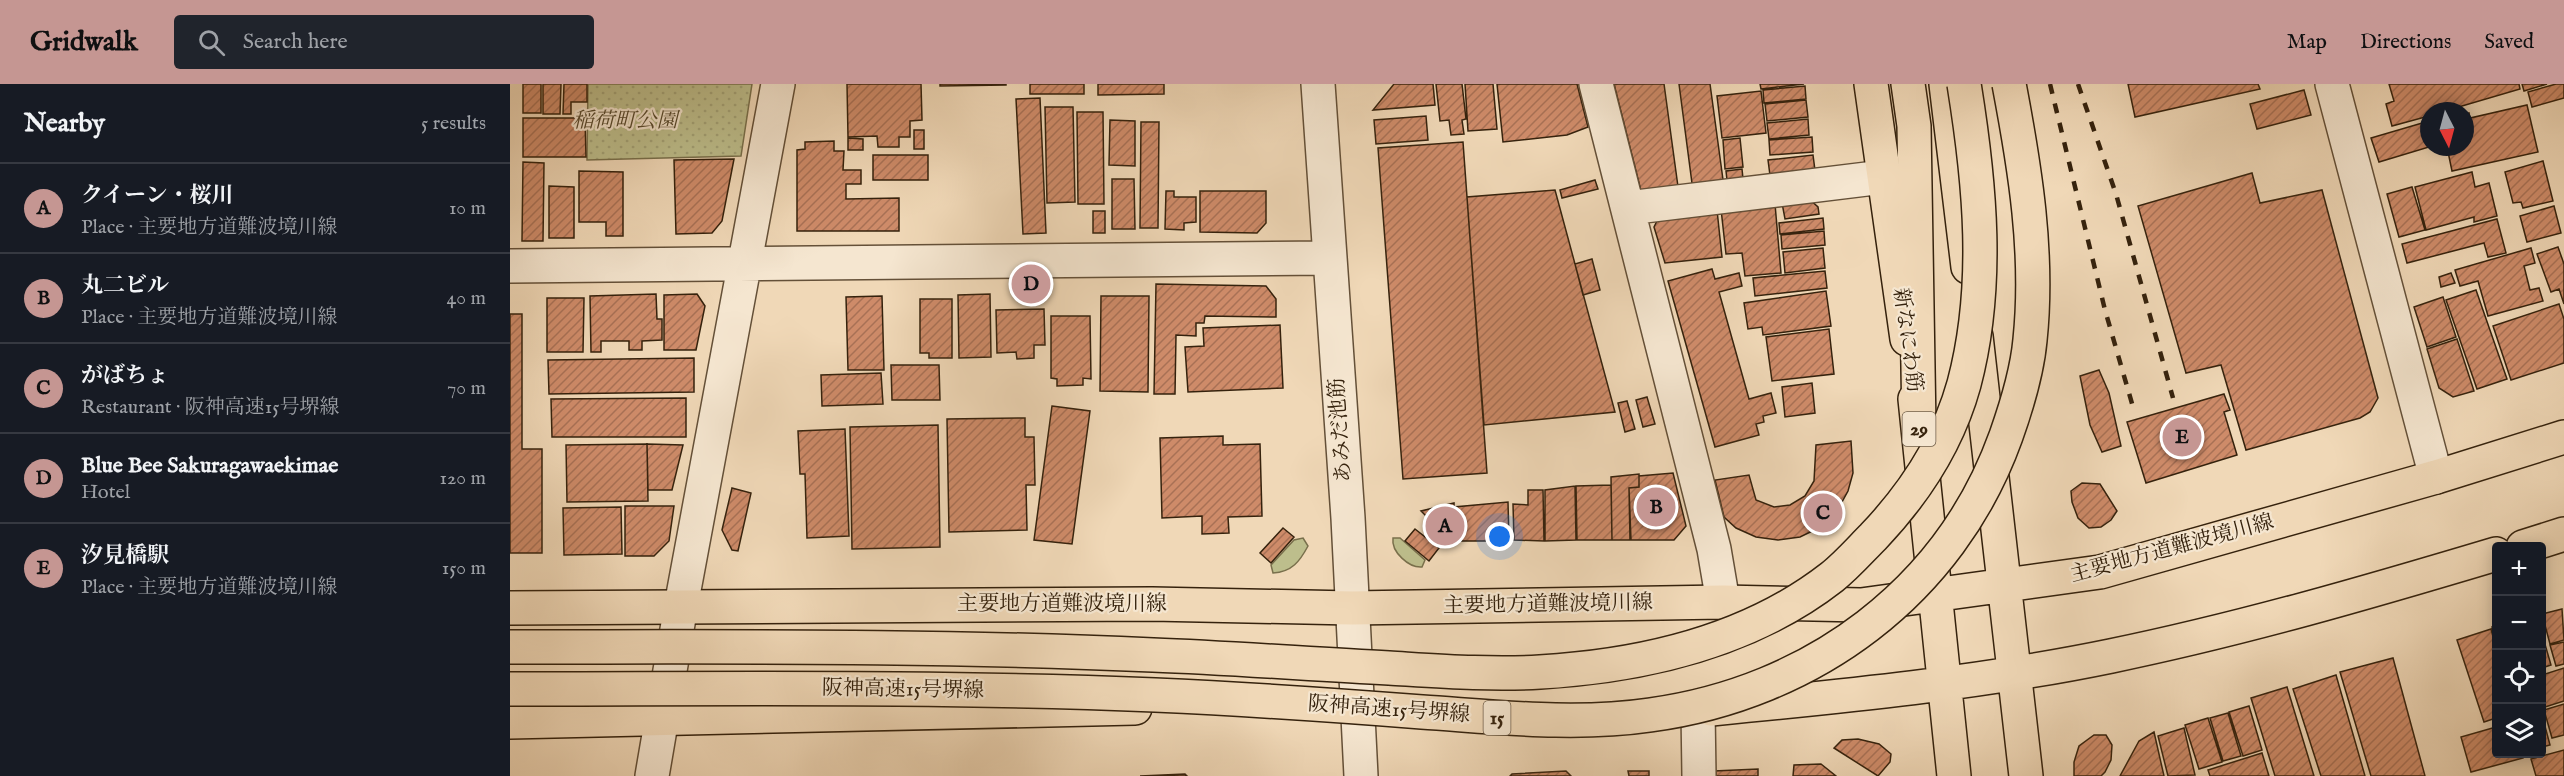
<!DOCTYPE html>
<meta charset="utf-8">
<style>
:root{--surface:#171b24;--page:#20242c;--text:#f1f3f6;--muted:#9ea1a6;--line:#363941;--accent:#c59692}
body{margin:0;font-family:"IM FELL English","Noto Serif JP",serif;background:var(--page);color:var(--text)}
.controls{position:absolute;right:18px;bottom:18px;display:grid;overflow:hidden;border-radius:6px;box-shadow:0 3px 15px #0003}
.controls button{width:54px;height:54px;display:grid;place-items:center;padding:0;border:0;border-bottom:2px solid var(--line);background:var(--surface);color:var(--text);font:30px sans-serif}
.compass{position:absolute;left:1910px;top:18px;width:54px;height:54px;border-radius:50%;background:var(--surface);box-shadow:0 3px 15px #0003;rotate:174deg}
.you{position:absolute;left:990px;top:453px;width:21px;height:21px;margin:-15px;border:4px solid #fff;border-radius:50%;background:#1a73e8;box-shadow:0 0 0 9px #1a73e833}
.badge{display:grid;place-items:center;width:39px;height:39px;border-radius:50%;background:var(--accent);color:#111;font-size:20px;font-weight:700}
.pin{position:absolute;translate:-50% -50%;border:3px solid #fff;box-shadow:0 2px 6px #0006}
.list{margin:0;padding:0;list-style:none}
h2{display:flex;justify-content:space-between;align-items:center;height:78px;margin:0;padding:0 24px;font-size:26px}
h2 small{font-size:20px;font-weight:400;color:var(--muted)}
.list li{display:grid;grid-template-columns:39px 1fr auto;gap:18px;align-items:center;box-sizing:border-box;height:90px;padding:0 24px;border-top:2px solid var(--line)}
.list b{display:block;font-size:22px;white-space:nowrap}
.list p{margin:0;font-size:20px;white-space:nowrap;color:var(--muted)}
.list em{font-size:20px;font-style:normal;color:var(--muted)}
.icon{flex:none;width:33px;height:33px;fill:none;stroke:currentColor;stroke-width:2;stroke-linecap:round;stroke-linejoin:round}
.map{position:relative;flex:none;width:2054px;height:692px;overflow:hidden}
header{display:flex;align-items:center;gap:36px;box-sizing:border-box;height:84px;padding:0 30px;background:var(--accent);color:#111}
header strong{font-size:28px}
nav{display:flex;gap:33px;margin-inline-start:auto;font-size:21px}
.search{width:420px;height:54px;background:var(--page);display:flex;align-items:center;gap:15px;box-sizing:border-box;padding:0 21px;border-radius:6px;color:var(--muted);font-size:22px}
main{display:flex}
aside{flex:1;background:var(--surface)}
.map>svg:first-child{display:block}
.grass{fill:#bdbe8c;stroke:#79704c;stroke-width:1.5}
.park{fill:url(#park-dots);stroke:#79704c;stroke-width:1.5}
.building{fill:url(#building-hatch);stroke:#35220d;stroke-width:1.5}
.lines{fill:none;stroke-linecap:round;stroke-linejoin:round}
.minor-casing{stroke:#645038;stroke-width:36}
.major-casing{stroke:#35220d;stroke-width:36}
.highway-casing{stroke:#35220d;stroke-width:36}
.minor{stroke:#f5e6d0;stroke-width:33}
.major{stroke:#f0d8b7;stroke-width:33}
.highway{stroke:#f0d8b7;stroke-width:33}
.rail{stroke:#35220d;stroke-width:4.5;stroke-dasharray:10 10;stroke-linecap:butt}
.highway-bridge-casing{stroke:#35220d;stroke-width:36;stroke-linecap:butt}
.highway-bridge{stroke:#f0d8b7;stroke-width:33}
.labels{text-anchor:middle;dominant-baseline:central;stroke-width:4.5;stroke-linejoin:round;paint-order:stroke}
.shield{fill:#f5e6d0;stroke:#6f5d48;stroke-width:1.5}
.shield-label{font-size:20px;font-weight:bold;fill:#35220d}
.park-label{font-size:21px;font-style:italic;fill:#57492d;stroke:#f5e6d0}
.street-label{font-size:21px;fill:#35220d;stroke:#f5e6d0}
</style>
<header>
<strong>Gridwalk</strong>
<div class="search"><svg class="icon" aria-label="search" viewBox="0 0 24 24"><circle cx="10" cy="10" r="6"/><path d="M15 15l6 6"/></svg>Search here</div>
<nav><a>Map</a><a>Directions</a><a>Saved</a></nav>
</header>
<main>
<aside>
<h2>Nearby<small>5 results</small></h2>
<ul class="list">
<li><span class="badge">A</span><div><b>クイーン・桜川</b><p>Place · 主要地方道難波境川線</p></div><em>10 m</em></li>
<li><span class="badge">B</span><div><b>丸二ビル</b><p>Place · 主要地方道難波境川線</p></div><em>40 m</em></li>
<li><span class="badge">C</span><div><b>がばちょ</b><p>Restaurant · 阪神高速15号堺線</p></div><em>70 m</em></li>
<li><span class="badge">D</span><div><b>Blue Bee Sakuragawaekimae</b><p>Hotel</p></div><em>120 m</em></li>
<li><span class="badge">E</span><div><b>汐見橋駅</b><p>Place · 主要地方道難波境川線</p></div><em>150 m</em></li>
</ul>
</aside>
<div class="map">
<svg width="2054" height="692" viewBox="0 0 2054 692">
<defs>
<pattern id="park-dots" width="8" height="8" patternUnits="userSpaceOnUse" patternTransform="scale(1.5)"><rect width="8" height="8" fill="#bdbe8c"/><path d="M2 2h.1M6 6h.1" fill="none" stroke="#a3a378" stroke-width="1.8" stroke-linecap="round"/></pattern>
<pattern id="building-hatch" width="6" height="6" patternUnits="userSpaceOnUse" patternTransform="scale(1.5)"><rect width="6" height="6" fill="#ce8b69"/><path d="M-1 1l2-2M0 6l6-6M5 7l2-2" fill="none" stroke="#a87155"/></pattern>
</defs>
<rect width="100%" height="100%" fill="#f0d8b7"/>
<filter id="stains"><feTurbulence type="fractalNoise" baseFrequency=".00333" numOctaves="4"/><feColorMatrix values="0 0 0 0 .2 0 0 0 0 .09 0 0 0 0 .02 0 0 0 .5 -.17"/></filter>
<radialGradient id="worn" r=".72"><stop offset=".6" stop-color="#630" stop-opacity="0"/><stop offset="1" stop-color="#630" stop-opacity=".3"/></radialGradient>
<path class="grass" d="M793 454 798 462C790 477 782 488 763 489L761 481 784 456Z
M883 454H890L915 476 912 483C899 484 881 468 883 454Z"/>
<path class="park" d="M78 0H242L231 72 77 76Z"/>
<path class="building" d="M13 0H31V29H13Z
M33 0H51L50 30H33Z
M54 0H77V18H61V30H53Z
M337 0H411L412 36 400 37V53H389V63H368L367 52 338 53Z
M430 0H496V1L430 2Z
M520 0H574V10H520Z
M588 0H654V10L588 11Z
M884 0H923L925 21 863 26Z
M926 0H952L956 35 952 36 954 50 941 51 939 36 930 37Z
M955 0H983L987 45 958 47Z
M987 0H1067L1078 43 1057 51 993 58Z
M1104 0H1154L1169 110 1132 111Z
M1169 0H1200L1214 103 1183 107Z
M1250 0H1294L1251 5Z
M1618 0H1748L1750 5 1625 33Z
M1879 0H2009L2010 5 1935 27H1919V32L1882 42 1876 20 1884 17Z
M2012 0H2037L2014 7Z
M2046 0H2054V14L2022 23 2018 8Z
M1295 2 1296 15 1254 19 1253 6Z
M1794 6 1801 31 1747 45 1740 20Z
M1251 7 1256 49 1212 54 1207 12Z
M530 14 536 149 513 150 506 15Z
M1296 16 1298 33 1257 37 1255 20Z
M2017 21 2028 68 1942 87 1937 63H1955V30L1959 29 1960 34Z
M535 23H563L565 118 537 119Z
M567 28H593L594 120H568Z
M916 32 918 56 866 60 864 36Z
M13 34H75L76 73H13Z
M1298 35 1299 51 1259 55 1257 39Z
M600 36 625 37V82L599 81Z
M1919 37V63L1869 78 1861 54Z
M631 38H649L648 144H630Z
M404 46H414V65H404Z
M1302 53 1303 68 1260 71 1259 56Z
M338 54 353 55V66H338Z
M1230 54 1233 83 1215 85 1213 56Z
M324 57V67H334L333 86H351V100H336V115L389 114V147H287V66L295 65V58Z
M953 58 977 389 893 395 868 64Z
M363 71H418V96H363Z
M1303 71 1306 94 1261 99 1258 76Z
M224 75 212 137 202 149 166 150 164 76Z
M2033 77 2043 117 2013 124 2011 118 2003 119 1995 88Z
M13 78 34 79 33 157H12Z
M1232 85 1234 104 1218 105 1216 87Z
M69 87 113 88V152H96V138H69Z
M1962 88 1965 103 1979 99 1987 132 1964 138V133L1916 146 1905 103Z
M1742 89 1750 119 1812 106 1868 314 1860 328 1850 334 1736 366 1711 281 1676 289 1628 122Z
M602 95H624L625 145H602Z
M1085 96 1088 105 1052 114 1050 106Z
M39 102 64 103V154H39Z
M1902 103 1915 146 1889 153 1877 110Z
M1045 106 1105 328 974 341 957 113Z
M656 107H664V113H686V138L674 139V146L655 145Z
M690 107H756V139L747 149 690 148Z
M1299 115 1308 123 1309 130 1275 135 1272 119Z
M1265 120 1271 189 1235 192 1232 169 1216 170 1211 125Z
M2044 122 2051 149 2017 158 2010 132Z
M1207 126 1212 173 1155 179 1144 143 1149 133Z
M583 127H595V149H583Z
M1313 134 1314 145 1270 150 1269 139Z
M1987 135 1996 169 1978 173 1974 159 1897 179 1892 160Z
M1314 147 1315 161 1272 165 1271 151Z
M2048 163 2054 180V220L2049 205 2041 208 2027 170Z
M1313 164 1315 184 1275 189 1273 168Z
M2021 164 2025 179 2014 182 2020 206 2029 204 2033 217 1978 232 1968 197 1950 202 1945 186Z
M1082 175 1090 206 1073 211 1065 180Z
M1202 185 1205 195 1229 189 1232 202 1209 208 1239 315 1261 309 1266 329 1253 332 1254 338 1246 340 1249 351 1205 363 1158 197Z
M1315 187 1317 204 1245 212 1243 194Z
M1941 189 1945 199 1931 203 1929 193Z
M646 200 756 202 766 215V233L695 232 694 239H686V252L666 251 665 310H644Z
M1966 206 1997 295 1967 305 1936 216Z
M1316 207 1321 242 1253 251 1252 243 1238 245 1234 219Z
M146 210 147 235H152V256L132 257V266H119V257H91V268H81L80 212Z
M187 210 195 222 186 266H154V211Z
M480 210 481 273 449 274 448 211Z
M372 212 374 286H338L336 213Z
M591 212H639L638 308 590 307Z
M1933 213 1946 253 1917 263 1904 223Z
M37 214H74L73 268H37Z
M410 215H442V274H419V269H410Z
M2049 220 2054 235V279L2001 296 1983 242Z
M534 225 535 261H524V274L507 275 506 268 487 269 486 226Z
M0 230H12V365H32V469H0Z
M541 232H580L581 295 573 294V301L547 302V295L541 294Z
M770 241 773 304 678 308 675 263 694 262 693 244Z
M1319 245 1324 290 1262 297 1256 253Z
M1947 255 1964 307 1943 313 1929 304 1917 265Z
M184 274V308L39 310 38 276Z
M381 281H429L430 316H382Z
M1589 286 1599 309 1611 362 1592 368 1580 341 1570 292Z
M371 289 373 320 312 322 311 291Z
M1302 299 1305 329 1275 333 1272 303Z
M1714 310 1720 326 1714 328 1727 371 1636 399 1617 338Z
M1137 313 1145 340 1133 343 1126 316Z
M176 314V353H42L41 315Z
M1117 317 1125 345 1115 348 1108 319Z
M542 322 580 327 562 460 524 456Z
M515 334V353H524L525 401H516L517 446 439 448 437 335Z
M428 341 430 463 342 465 340 343Z
M335 345 339 452 297 454 295 390H290L288 347Z
M713 352V361L750 360 752 432 718 433 719 449 692 450V432L652 434 650 354Z
M1341 357 1343 389 1338 407 1327 427 1311 443 1290 453 1268 456 1246 453 1226 444 1214 433 1205 396 1239 391 1246 416 1264 423 1280 421 1295 412 1304 397 1306 361Z
M137 360 173 361 162 406H138Z
M137 360 138 417 57 418 56 361Z
M1163 389 1176 442 1164 456H1121L1119 404 1129 403V392Z
M1129 390V403L1119 404 1120 456H1102L1101 393Z
M1572 399 1590 400 1607 427 1601 436 1591 443 1579 444 1568 434 1562 418 1561 407Z
M1101 401 1102 456H1067L1066 402Z
M1065 402 1066 456 1035 457V406Z
M222 404 241 409 228 467 222 466 212 446Z
M1018 406H1033L1034 457 1004 456 1003 420 1018 421Z
M998 418 999 457H946L944 423Z
M944 419 945 457H941L911 427Z
M115 422H164L159 457 144 472H115Z
M111 423 112 470 54 471 53 424Z
M773 444 784 453 761 479 750 469Z
M905 445 929 464 919 477 895 457Z
M2052 525 2054 556 2040 560 2032 530Z
M1986 541V557L1982 543Z
M1981 545 1986 564V634L1974 638 1947 556Z
M2032 550 2041 581 2032 584Z
M2054 558V580L2046 582 2040 561Z
M1883 574 1915 692H1861L1830 588Z
M2054 584V617L2032 624V591Z
M1826 591 1855 692H1811L1783 605Z
M1777 603 1804 692H1765L1741 614Z
M2054 620V651L2042 654 2034 626Z
M1739 622 1752 666 1733 672 1719 628Z
M1718 629 1731 672 1713 677 1700 634Z
M2032 631 2040 661 2032 663Z
M1698 634 1712 678 1689 685 1675 641Z
M1986 643V670H2012L2013 674 1961 688 1951 653Z
M1674 644 1685 691 1658 692 1648 652Z
M1644 648 1654 692H1610L1629 657Z
M1584 651H1596L1602 661 1601 676 1595 688 1591 692H1564V678L1569 662Z
M1348 655 1369 660 1381 670 1380 678 1368 692 1324 664 1332 656Z
M2054 666V692H2026L2021 675Z
M1752 669 1759 692H1700L1698 686Z
M1311 680 1326 692H1283L1284 681Z
M1248 685V692H1204V687Z
M1056 687 1061 692H1000L1002 690Z
M1118 687H1139V692H1119Z
M675 690 677 692H630Z"/>
<g class="lines">
<g class="minor-casing">
<path id="minor" d="M808 0 838 434 851 692
M1086 0 1204 465 1213 518
M1822 0 1926 393
M1118 124 1373 93
M0 182 819 174
M1188 627 1189 692
M142 692 171 522 268 0"/>
</g>
<g class="major-casing">
<path id="major" d="M1361 0 1397 255
M1436 0 1458 183
M1466 252 1516 692
M1405 315 1444 692
M2013 463 2054 450
M0 524 642 520 842 524 1213 518 1351 521 1590 488 1926 393 2054 353
M1201 625C1335 612 1470 599 1601 572 1732 545 1859 508 1986 470
M0 638 625 624"/>
</g>
<g class="highway-casing">
<path id="highway" d="M1398 0 1404 42 1409 343"/>
</g>
<use href="#minor" class="minor"/>
<use href="#major" class="major"/>
<use href="#highway" class="highway"/>
<path class="rail" d="M1540 0 1595 226 1623 323
M1568 0 1606 110 1663 314"/>
<g class="highway-bridge-casing">
<path id="highway-bridge" d="M0 563C214 563 429 561 643 571 722 574 800 580 879 584 929 587 980 591 1030 588 1133 582 1240 557 1322 493 1337 481 1350 466 1363 453 1404 410 1438 358 1454 300 1480 202 1470 99 1454 0
M0 605C215 605 430 602 645 611 734 615 823 621 912 628 988 633 1065 642 1140 631 1302 609 1440 508 1496 352 1507 321 1517 289 1520 256 1529 170 1515 84 1499 0"/>
</g>
<use href="#highway-bridge" class="highway-bridge"/>
</g>
<g class="labels">
<g class="shield">
<rect x="1392.5" y="328" width="33" height="34" rx="4.5"/>
<rect x="973.5" y="617" width="27" height="34" rx="4.5"/>
</g>
<g class="shield-label">
<text x="1409" y="345">29</text>
<text x="987" y="634">15</text>
</g>
<g class="park-label">
<text x="115" y="37">稲荷町公園</text>
</g>
<g class="street-label">
<text transform="translate(1397 256) rotate(82)">新なにわ筋</text>
<text transform="translate(831 346) rotate(-94)">あみだ池筋</text>
<text transform="translate(1662 465) rotate(-15)">主要地方道難波境川線</text>
<text x="552" y="520">主要地方道難波境川線</text>
<text transform="translate(1038 521) rotate(-1)">主要地方道難波境川線</text>
<text transform="translate(393 606) rotate(1)">阪神高速15号堺線</text>
<text transform="translate(879 626) rotate(4)">阪神高速15号堺線</text>
</g>
</g>
<rect width="100%" height="100%" filter="url(#stains)"/>
<rect width="100%" height="100%" fill="url(#worn)"/>
</svg>
<div class="controls">
<button>+</button>
<button>−</button>
<button><svg class="icon" aria-label="locate" viewBox="0 0 24 24"><circle cx="12" cy="12" r="6"/><path d="M12 2v4M12 18v4M2 12h4M18 12h4"/></svg></button>
<button><svg class="icon" aria-label="layers" viewBox="0 0 24 24"><path d="M12 4l9 5-9 5-9-5zM3 14l9 5 9-5"/></svg></button>
</div>
<svg class="compass" viewBox="-18 -18 36 36"><path d="M0-13l5 13h-10z" fill="#e53935"/><path d="M0 13l5-13h-10z" fill="#9ea1a6"/></svg>
<div class="you"></div>
<div class="pin badge" style="left:935px;top:442px">A</div>
<div class="pin badge" style="left:1146px;top:423px">B</div>
<div class="pin badge" style="left:1313px;top:429px">C</div>
<div class="pin badge" style="left:521px;top:200px">D</div>
<div class="pin badge" style="left:1672px;top:353px">E</div>
</div>
</main>
